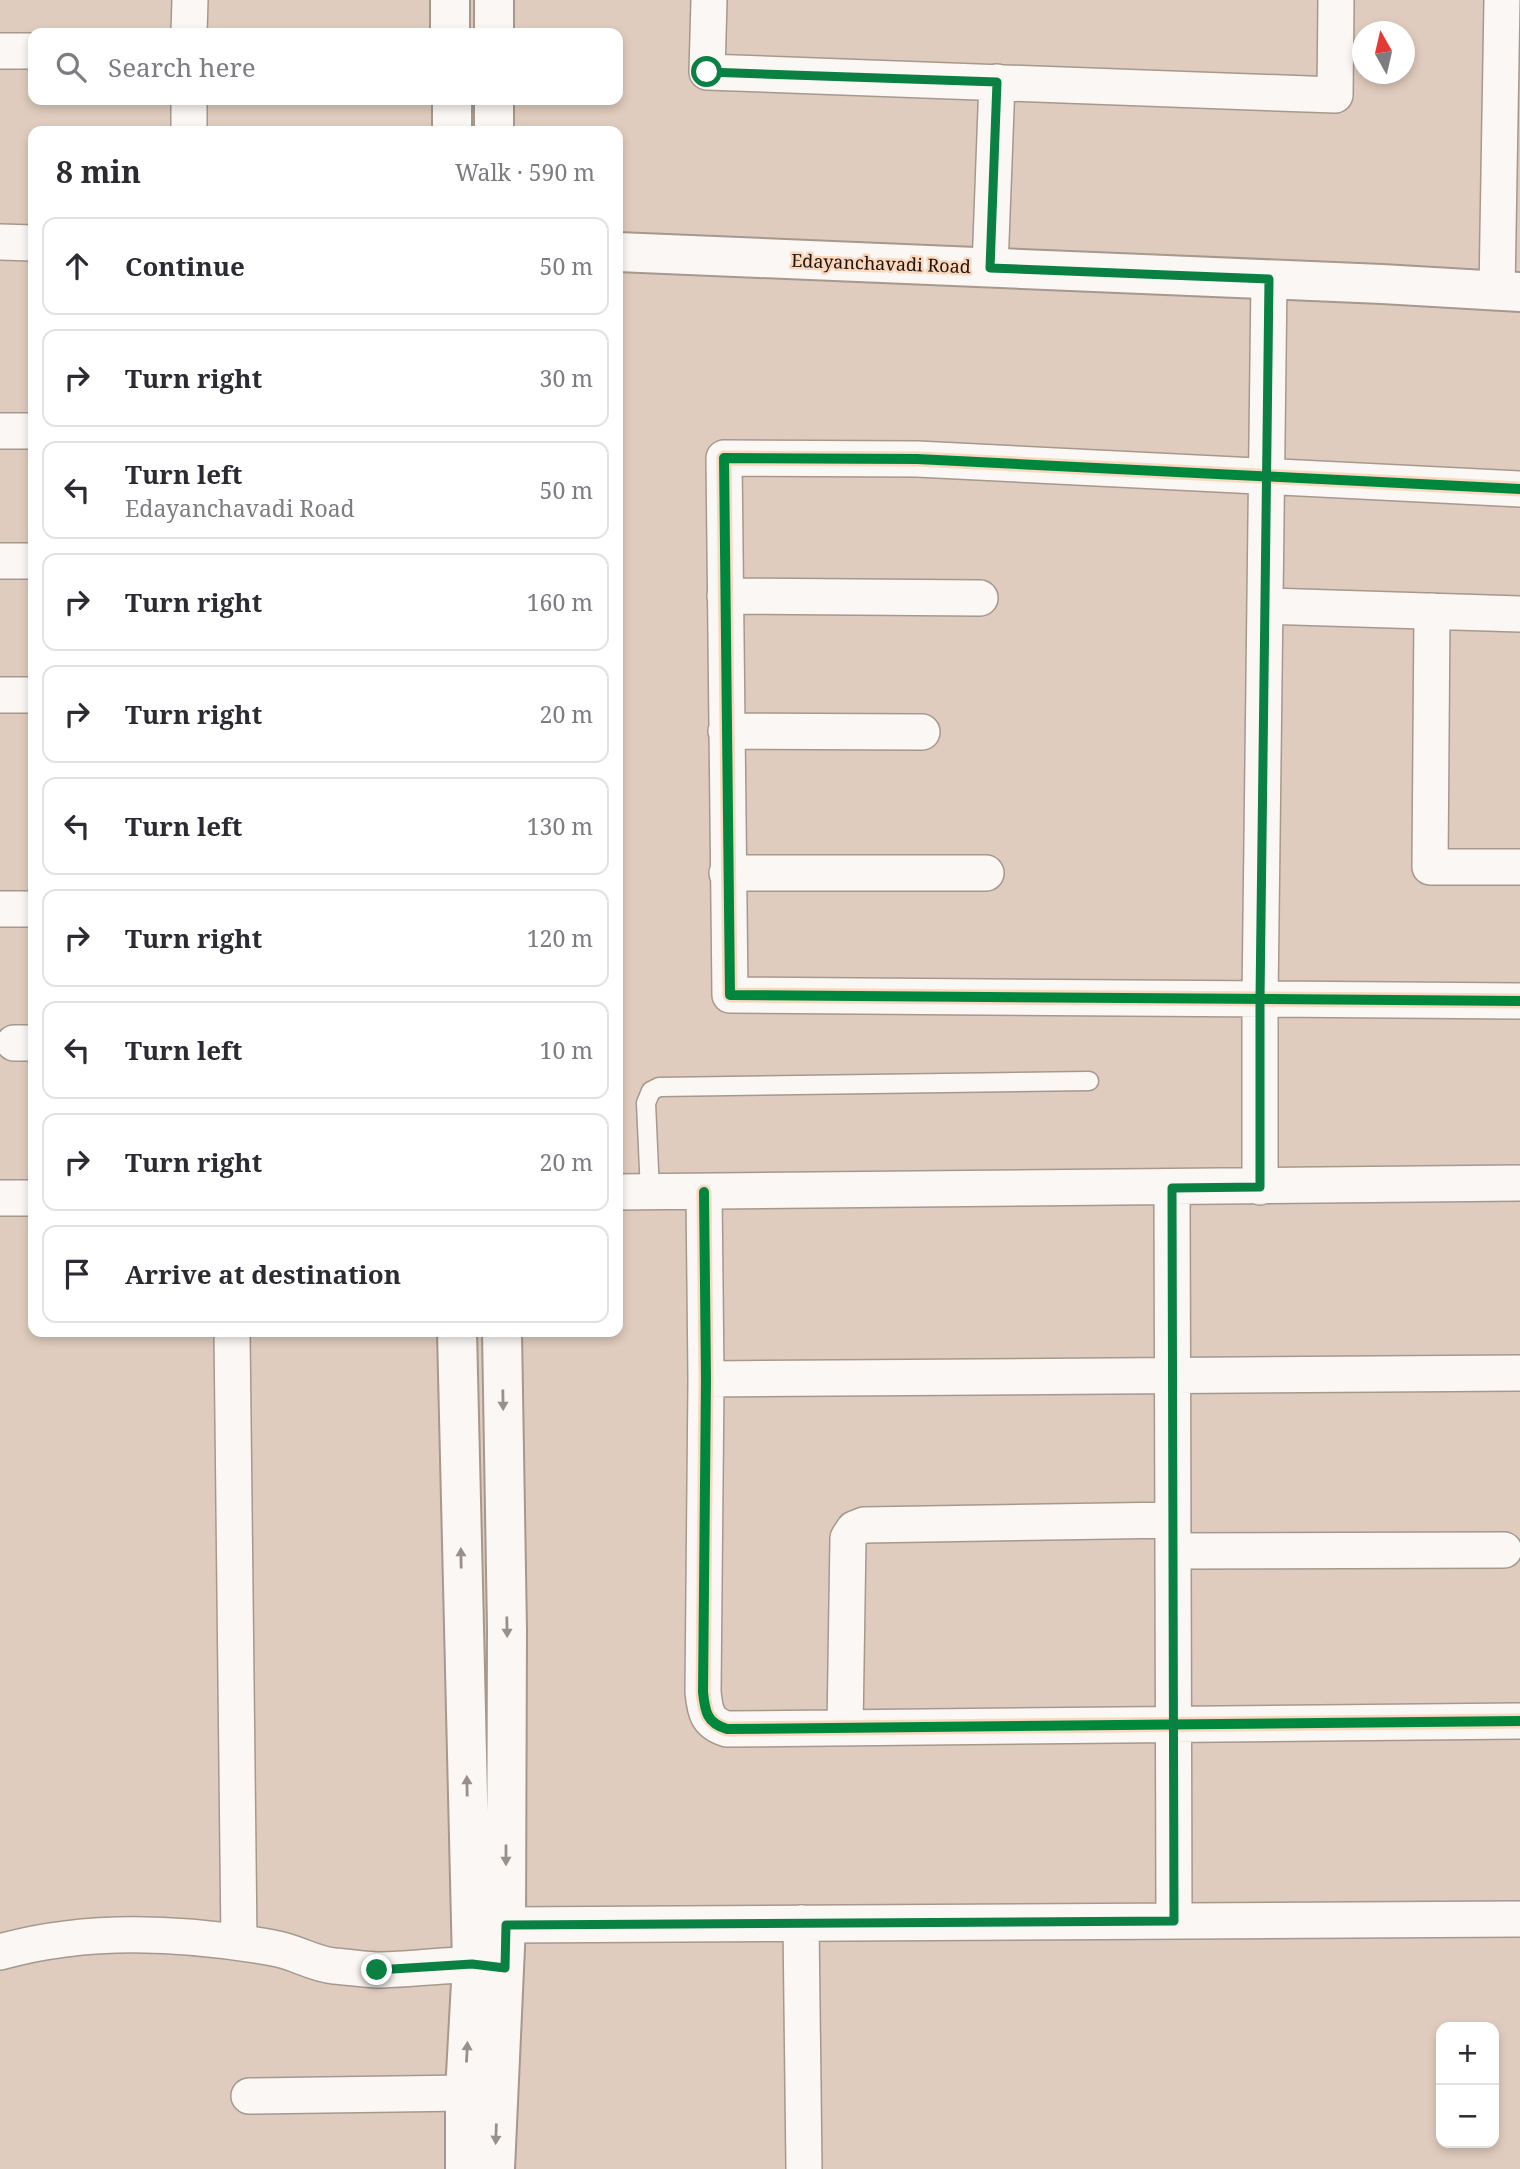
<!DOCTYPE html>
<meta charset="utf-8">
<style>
:root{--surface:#fff;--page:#f7f7f7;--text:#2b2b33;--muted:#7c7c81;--line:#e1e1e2}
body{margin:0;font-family:"Noto Serif",serif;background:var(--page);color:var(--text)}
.controls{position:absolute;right:21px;bottom:21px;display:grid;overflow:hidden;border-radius:14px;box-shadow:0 4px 10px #0003}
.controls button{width:63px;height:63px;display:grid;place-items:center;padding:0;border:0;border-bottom:2px solid var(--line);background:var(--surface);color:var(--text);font:35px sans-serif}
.compass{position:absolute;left:1352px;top:21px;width:63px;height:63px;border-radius:50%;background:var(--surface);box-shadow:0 4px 10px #0003;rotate:352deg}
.stop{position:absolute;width:21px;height:21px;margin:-16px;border:5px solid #0b8043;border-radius:50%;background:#fff}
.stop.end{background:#0b8043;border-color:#fff;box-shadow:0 2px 7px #0008}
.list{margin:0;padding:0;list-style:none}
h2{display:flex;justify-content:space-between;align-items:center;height:91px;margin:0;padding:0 28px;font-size:30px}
h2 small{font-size:23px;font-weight:400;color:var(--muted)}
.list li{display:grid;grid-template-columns:46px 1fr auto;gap:21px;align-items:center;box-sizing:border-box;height:98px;margin:0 14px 14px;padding:0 14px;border:2px solid var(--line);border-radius:14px}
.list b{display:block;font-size:26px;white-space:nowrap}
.list p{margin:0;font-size:23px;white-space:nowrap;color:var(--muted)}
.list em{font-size:23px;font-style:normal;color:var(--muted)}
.icon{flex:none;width:38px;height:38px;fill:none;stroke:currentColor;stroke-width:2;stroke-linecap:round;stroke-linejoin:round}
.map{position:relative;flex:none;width:1520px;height:2169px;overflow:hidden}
.search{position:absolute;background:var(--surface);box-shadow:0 4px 10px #0003;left:28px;top:28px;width:595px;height:77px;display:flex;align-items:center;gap:18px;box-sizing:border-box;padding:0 24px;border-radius:14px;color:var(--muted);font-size:26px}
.panel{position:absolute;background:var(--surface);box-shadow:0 4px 10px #0003;left:28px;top:126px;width:595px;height:1211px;border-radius:14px}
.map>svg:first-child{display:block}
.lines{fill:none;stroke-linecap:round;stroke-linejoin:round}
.lane-casing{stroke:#a6988d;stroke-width:21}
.street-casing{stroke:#a6988d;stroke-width:38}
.secondary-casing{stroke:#a6988d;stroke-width:42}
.lane{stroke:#faf7f5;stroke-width:18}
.street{stroke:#faf7f5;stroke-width:35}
.secondary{stroke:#faf7f5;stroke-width:38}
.cycleway-casing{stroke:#fad7bd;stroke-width:15}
.cycleway{stroke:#00873e;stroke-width:10}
.oneway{fill:#97908b}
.route{stroke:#0b8043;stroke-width:9}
.labels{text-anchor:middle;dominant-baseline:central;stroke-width:5;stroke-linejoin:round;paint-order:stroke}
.street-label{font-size:18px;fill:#1f130a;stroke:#fad7bd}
</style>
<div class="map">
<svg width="1520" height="2169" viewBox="0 0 1520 2169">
<rect width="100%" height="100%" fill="#e0ccbe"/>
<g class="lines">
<g class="lane-casing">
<path id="lane" d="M650 1192 646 1103 651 1091 659 1087 1089 1081"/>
</g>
<g class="street-casing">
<path id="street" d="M709 0 707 72 1335 95 1336 0
M189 33 190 0
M0 51H33
M189 131V100
M0 242 33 243
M990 268 997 82
M1497 291 1502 0
M0 431H33
M1520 489 917 459 724 458 730 995 1520 1001
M0 561H33
M725 596 980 598
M1266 606 1520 614
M1432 611 1430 867H1520
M0 695H33
M726 731 922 732
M727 873H986
M0 909H33
M14 1043H33
M1260 1187V999L1269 279
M1172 1188 1174 1921
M618 1192 1520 1183
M704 1192 706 1379 703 1692C705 1712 707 1723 727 1729L1520 1721
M0 1198H33
M232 1332 239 1942
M706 1379 1520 1373
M1173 1551 1504 1550
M845 1728 848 1538 854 1529 864 1525 1173 1520
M801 1923 804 2169
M506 1925 1520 1919
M0 1952C88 1927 184 1932 273 1948 294 1951 313 1964 334 1966 350 1967 366 1970 382 1970 421 1969 459 1962 498 1967
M249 2096 465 2093"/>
</g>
<g class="secondary-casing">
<path id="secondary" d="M450 0V33
M494 0V33
M452 100V131
M494 100V131
M618 252 1382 284 1520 292
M457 1332 472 1964 465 2093V2169
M495 2169 506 1925 507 1630 502 1332"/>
</g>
<use href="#lane" class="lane"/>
<use href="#street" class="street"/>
<use href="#secondary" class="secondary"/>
<g class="cycleway-casing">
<path id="cycleway" d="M1520 489 917 459 724 458 730 995 1520 1001
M704 1192 706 1379 703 1692C705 1712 707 1723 727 1729L1520 1721"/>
</g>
<use href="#cycleway" class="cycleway"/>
</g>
<defs><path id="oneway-solid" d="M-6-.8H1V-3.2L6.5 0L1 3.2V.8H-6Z" transform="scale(1.75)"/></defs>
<g class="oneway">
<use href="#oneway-solid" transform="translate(503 1400) rotate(89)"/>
<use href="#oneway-solid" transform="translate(461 1558) rotate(-91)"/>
<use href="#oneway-solid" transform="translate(507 1627) rotate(89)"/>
<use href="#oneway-solid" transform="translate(467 1786) rotate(-91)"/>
<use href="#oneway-solid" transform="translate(506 1855) rotate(90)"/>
<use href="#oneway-solid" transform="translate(467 2052) rotate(-87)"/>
<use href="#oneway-solid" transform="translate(496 2134) rotate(92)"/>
</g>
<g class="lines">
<path class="route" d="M377 1970 472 1964 505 1968 506 1925 1174 1921 1172 1188 1260 1187V999L1269 279 990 268 997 82 707 72"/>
</g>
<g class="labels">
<g class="street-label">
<text transform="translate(881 263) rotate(2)">Edayanchavadi Road</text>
</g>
</g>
</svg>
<div class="controls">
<button>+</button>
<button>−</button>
</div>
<svg class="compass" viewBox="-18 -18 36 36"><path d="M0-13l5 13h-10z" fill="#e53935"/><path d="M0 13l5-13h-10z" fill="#7c7c81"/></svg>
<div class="stop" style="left:707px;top:72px"></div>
<div class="stop end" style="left:377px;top:1970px"></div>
<div class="search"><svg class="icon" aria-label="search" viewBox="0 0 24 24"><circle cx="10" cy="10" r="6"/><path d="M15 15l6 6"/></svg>Search here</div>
<section class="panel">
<h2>8 min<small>Walk · 590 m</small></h2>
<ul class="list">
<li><svg class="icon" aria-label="ahead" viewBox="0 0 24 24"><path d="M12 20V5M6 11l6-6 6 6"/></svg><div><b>Continue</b></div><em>50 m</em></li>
<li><svg class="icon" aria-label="right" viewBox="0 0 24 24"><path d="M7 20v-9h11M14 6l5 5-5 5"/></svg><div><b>Turn right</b></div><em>30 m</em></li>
<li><svg class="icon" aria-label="left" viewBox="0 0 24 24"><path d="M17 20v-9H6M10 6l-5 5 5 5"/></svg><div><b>Turn left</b><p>Edayanchavadi Road</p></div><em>50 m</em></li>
<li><svg class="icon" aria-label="right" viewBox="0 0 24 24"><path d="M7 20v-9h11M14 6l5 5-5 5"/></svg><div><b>Turn right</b></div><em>160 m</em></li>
<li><svg class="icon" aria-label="right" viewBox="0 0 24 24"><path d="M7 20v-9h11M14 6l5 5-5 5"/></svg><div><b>Turn right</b></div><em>20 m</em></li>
<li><svg class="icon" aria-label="left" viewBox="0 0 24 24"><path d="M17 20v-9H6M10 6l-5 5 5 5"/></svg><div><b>Turn left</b></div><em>130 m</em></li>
<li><svg class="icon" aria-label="right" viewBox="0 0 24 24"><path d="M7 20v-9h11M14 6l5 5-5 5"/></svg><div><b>Turn right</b></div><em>120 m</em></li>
<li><svg class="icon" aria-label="left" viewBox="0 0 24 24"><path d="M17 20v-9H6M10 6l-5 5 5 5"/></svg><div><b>Turn left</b></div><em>10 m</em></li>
<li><svg class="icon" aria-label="right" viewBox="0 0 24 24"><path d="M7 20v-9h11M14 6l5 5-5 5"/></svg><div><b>Turn right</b></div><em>20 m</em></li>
<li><svg class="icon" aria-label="arrive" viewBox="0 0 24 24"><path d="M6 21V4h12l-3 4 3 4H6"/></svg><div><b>Arrive at destination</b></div></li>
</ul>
</section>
</div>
